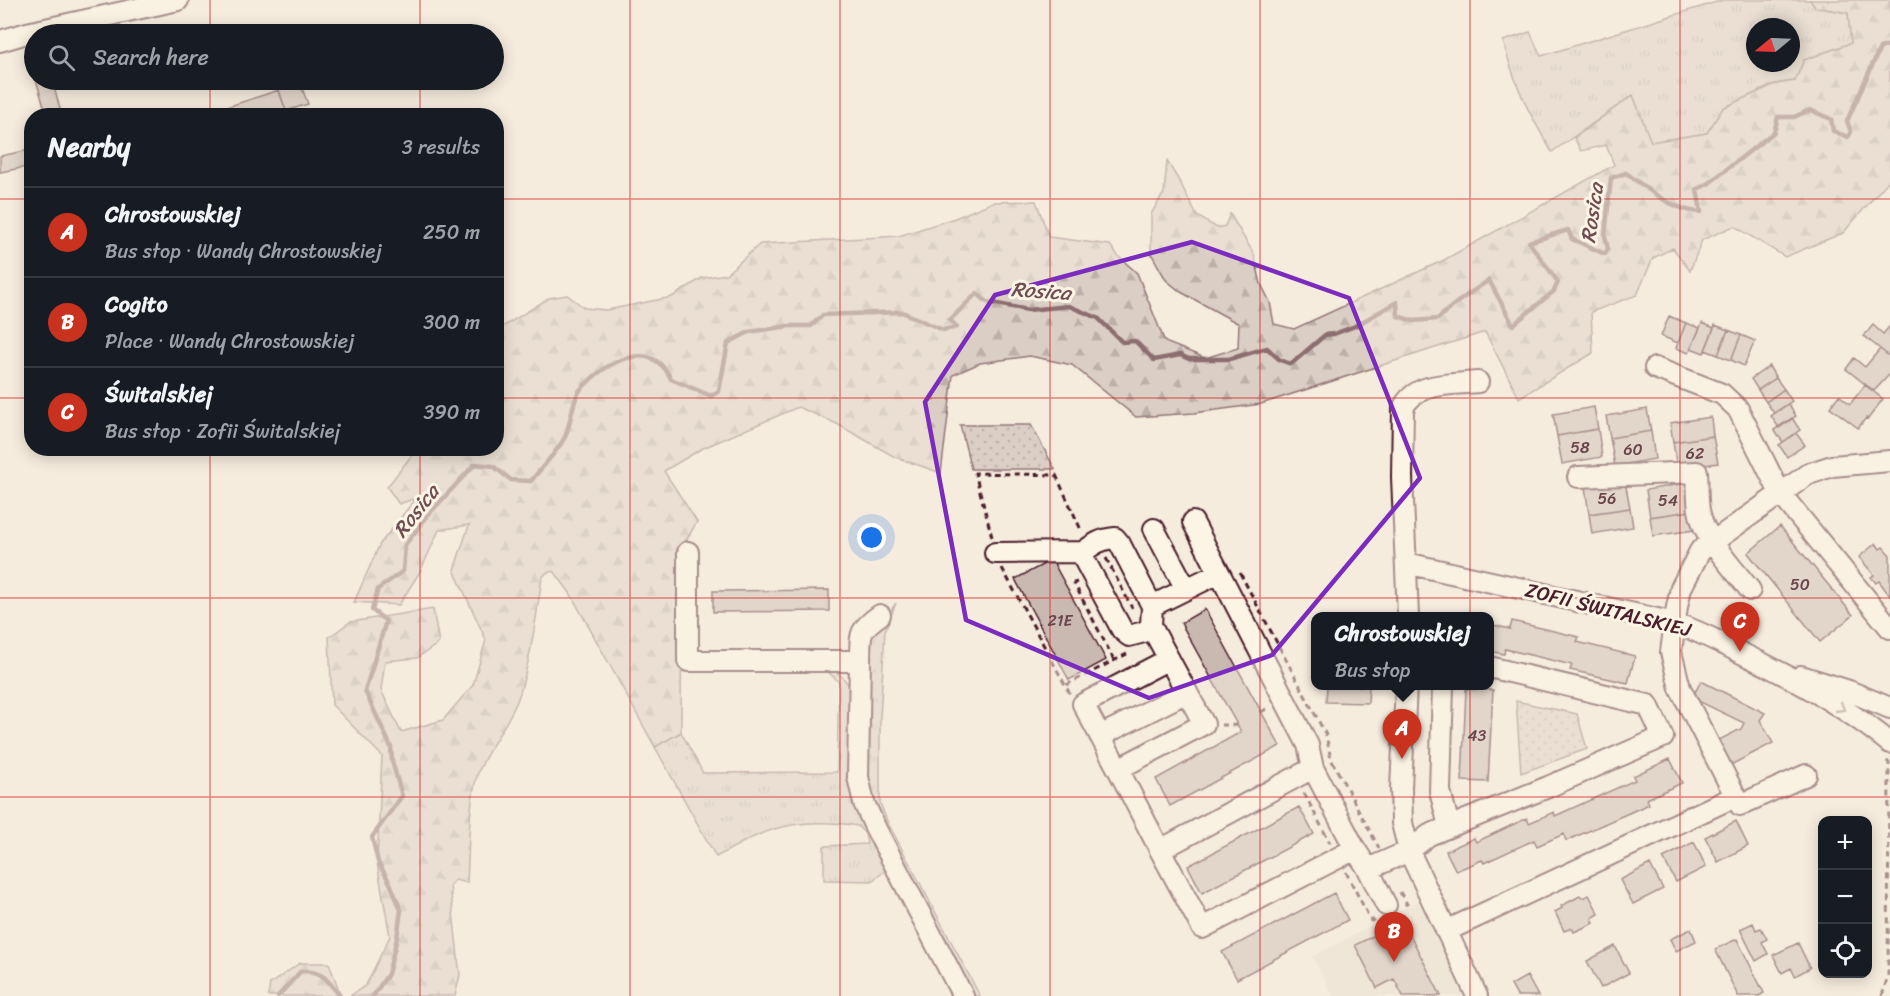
<!DOCTYPE html>
<meta charset="utf-8">
<style>
:root{--surface:#171b24;--page:#242831;--text:#f1f3f6;--muted:#9ea1a6;--line:#363941;--accent:#c8321e}
body{margin:0;font-family:Sriracha,sans-serif;background:var(--page);color:var(--text)}
.controls{position:absolute;right:18px;bottom:18px;display:grid;overflow:hidden;border-radius:12px;box-shadow:0 3px 15px #0003}
.controls button{width:54px;height:54px;display:grid;place-items:center;padding:0;border:0;border-bottom:2px solid var(--line);background:var(--surface);color:var(--text);font:30px sans-serif}
.compass{position:absolute;left:1746px;top:18px;width:54px;height:54px;border-radius:50%;background:var(--surface);box-shadow:0 3px 15px #0003;rotate:251deg}
.you{position:absolute;left:872px;top:538px;width:21px;height:21px;margin:-15px;border:4px solid #fff;border-radius:50%;background:#1a73e8;box-shadow:0 0 0 9px #1a73e833}
.badge{display:grid;place-items:center;width:39px;height:39px;border-radius:50%;background:var(--accent);color:#fff;font-size:20px;font-weight:700}
.pin{position:absolute;translate:-50% -50px;filter:drop-shadow(0 2px 3px #0008)}
.pin::after{content:'';position:absolute;top:32px;width:21px;height:18px;background:inherit;clip-path:polygon(0 0,100% 0,50% 100%)}
.popup{position:absolute;left:1311px;top:612px;width:183px;height:78px;box-sizing:border-box;display:grid;place-content:center;border-radius:12px;background:var(--surface);filter:drop-shadow(0 2px 4px #0005);font-size:20px;white-space:nowrap;color:var(--muted)}
.popup b{font-size:22px;color:var(--text)}
.popup::after{content:'';position:absolute;left:50%;top:100%;margin-left:-12px;border:12px solid transparent;border-top-color:var(--surface)}
.list{margin:0;padding:0;list-style:none}
h2{display:flex;justify-content:space-between;align-items:center;height:78px;margin:0;padding:0 24px;font-size:26px}
h2 small{font-size:20px;font-weight:400;color:var(--muted)}
.list li{display:grid;grid-template-columns:39px 1fr auto;gap:18px;align-items:center;box-sizing:border-box;height:90px;padding:0 24px;border-top:2px solid var(--line)}
.list b{display:block;font-size:22px;white-space:nowrap}
.list p{margin:0;font-size:20px;white-space:nowrap;color:var(--muted)}
.list em{font-size:20px;font-style:normal;color:var(--muted)}
.icon{flex:none;width:33px;height:33px;fill:none;stroke:currentColor;stroke-width:2;stroke-linecap:round;stroke-linejoin:round}
.map{position:relative;flex:none;width:1890px;height:996px;overflow:hidden}
.search{position:absolute;background:var(--surface);box-shadow:0 3px 15px #0003;left:24px;top:24px;width:480px;height:66px;display:flex;align-items:center;gap:15px;box-sizing:border-box;padding:0 21px;border-radius:33px;color:var(--muted);font-size:22px}
.panel{position:absolute;background:var(--surface);box-shadow:0 3px 15px #0003;left:24px;top:108px;width:480px;height:348px;border-radius:24px}
.map>svg:first-child{display:block}
.built{fill:#e8ddd0}
.grass{fill:url(#grass-tufts);stroke:#927678;stroke-width:1.5;fill-rule:evenodd}
.forest{fill:url(#forest-firs);stroke:#927678;stroke-width:1.5}
.park{fill:url(#park-dots);stroke:#927678;stroke-width:1.5}
.lines{fill:none;stroke-linecap:round;stroke-linejoin:round}
.stream{stroke:#8c6e70;stroke-width:4.5}
.building{fill:#cab9b1;stroke:#4a1f2b;stroke-width:1.5}
.minor-casing{stroke:#4a1f2b;stroke-width:24}
.path{stroke:#4a1f2b;stroke-width:3;stroke-dasharray:6 4.5;stroke-linecap:butt}
.minor{stroke:#fcf5e5;stroke-width:20}
.oneway{stroke:#a38a88}
.marked{fill:none;stroke:#7b2cbf;stroke-width:4.5;stroke-linejoin:round}
.grid{fill:none;stroke:#d62828;stroke-width:1.5;stroke-opacity:0.55}
.labels{text-anchor:middle;dominant-baseline:central;stroke-width:6;stroke-linejoin:round;paint-order:stroke}
.number-label{font-size:16px;fill:#6a464c}
.street-label{font-size:20px;fill:#4a1f2b;stroke:#fcf5e5}
.water-label{font-size:21px;font-style:italic;fill:#704d53;stroke:#fcf5e5}
</style>
<div class="map">
<svg width="1890" height="996" viewBox="0 0 1890 996">
<defs>
<pattern id="grass-tufts" width="24" height="20" patternUnits="userSpaceOnUse" patternTransform="scale(1.5)"><rect width="24" height="20" fill="#dbcec4"/><path d="M3 7l-1-3M5 7V3M7 7l1-3M15 17l-1-3M17 17v-4M19 17l1-3" fill="none" stroke="#bdb0a9"/></pattern>
<pattern id="forest-firs" width="22" height="20" patternUnits="userSpaceOnUse" patternTransform="scale(1.5)"><rect width="22" height="20" fill="#dbcec4"/><path d="M5 1l3.5 6h-7zM16 11l3.5 6h-7z" fill="#bdb0a9"/></pattern>
<pattern id="park-dots" width="8" height="8" patternUnits="userSpaceOnUse" patternTransform="scale(1.5)"><rect width="8" height="8" fill="#dbcec4"/><path d="M2 2h.1M6 6h.1" fill="none" stroke="#bdb0a9" stroke-width="1.8" stroke-linecap="round"/></pattern>
</defs>
<rect width="100%" height="100%" fill="#f5ecde"/>
<filter id="ink" filterUnits="userSpaceOnUse"><feTurbulence type="fractalNoise" baseFrequency=".0167" numOctaves="2"/><feDisplacementMap in="SourceGraphic" scale="12" xChannelSelector="R" yChannelSelector="G"/><feConvolveMatrix kernelMatrix="1 2 1 2 8 2 1 2 1" color-interpolation-filters="sRGB"/></filter>
<g filter="url(#ink)">
<path class="built" d="M1418 901 1465 996H1333L1312 957Z"/>
<path class="grass" d="M1723 0H1810L1815 7 1848 13 1851 43 1804 60 1795 81 1775 84 1723 108 1707 133 1651 142 1632 96 1552 152C1528 112 1515 86 1503 41L1530 32 1541 56ZM1755 27H1791V63H1755Z
M896 603 885 631 880 719V803L887 821 980 996H970L879 822 865 779 868 630 890 617 889 613Z
M824 668C840 672 846 679 853 693L852 782 886 870 872 881 824 880V846L867 844 865 834 858 826C828 821 795 821 766 832 748 838 732 849 716 857L655 747 681 732 703 773 837 772 839 682Z"/>
<path class="forest" d="M1810 0H1890V179L1843 233 1785 257 1734 226 1702 240 1690 271 1673 248 1653 258 1637 295 1591 312 1593 353 1519 398 1485 332 1261 404 1194 413 1136 417 1072 365 1030 356 980 363 953 375 941 473 895 457 837 424 798 407 701 449 664 471 697 522 682 547 681 732 655 747 570 593 554 571 546 573 542 578C536 618 531 658 519 696 509 724 489 745 478 773 468 802 469 852 467 883L455 880 450 885 460 975 455 996H350L366 985 390 936 377 863 382 756 332 705 329 637 350 622 433 609 439 643 417 658 385 661 381 690 401 732 443 720 473 685 486 640 454 570 469 525 439 530 421 570 399 605 354 602 380 544 416 498 399 504 387 487 412 455 413 449 496 448 497 333 499 329 549 298 567 295 585 308 607 310 672 297 702 278 726 274 760 244 899 236 955 218 993 202 1036 201 1049 237 1110 245 1118 256 1137 273 1165 342 1205 358 1238 348 1239 324 1181 292 1166 280 1151 253V214L1164 193 1167 161 1181 184 1197 216 1217 228 1225 226 1230 214 1254 254 1261 284 1270 302 1274 324 1294 329 1444 260 1614 165 1606 145 1581 151 1574 138 1633 95 1651 142 1707 133 1723 108 1775 84 1795 81 1804 60 1851 43 1848 13 1815 7Z
M300 963H329L341 996H268L270 984Z"/>
<path class="park" d="M960 425H1031L1055 469H971Z
M1516 701 1577 714 1587 749 1521 773Z"/>
<g class="lines">
<path class="stream" d="M278 996 301 971C324 971 327 980 340 996
M373 996 388 974 397 938 401 910 390 883 378 862 372 837 402 796 392 761 391 747 365 691 386 621 372 610 378 589 403 571 405 545 427 516 475 464 493 466 511 480 531 481C542 467 557 452 565 437 571 424 572 399 581 389 605 363 650 336 671 379L711 396 719 391 728 343 749 332 789 326H811L823 315 902 312 943 330 957 327 950 320 977 293 987 302 1028 310 1069 306 1098 318 1122 342 1135 341 1154 360 1180 355 1189 359H1229L1267 348 1280 360 1291 364 1325 335 1334 334 1355 326 1397 302 1398 316 1413 321 1438 319C1453 303 1471 293 1489 280L1513 325 1554 291 1558 282 1529 242 1568 230 1572 239 1605 254 1608 249 1605 236 1611 178 1626 173C1648 189 1673 211 1701 212L1697 189 1708 184 1774 132 1778 117H1794L1810 110 1831 119 1833 131 1848 137 1851 132 1847 121 1880 48 1890 45"/>
</g>
<path class="building" d="M36 80H52L62 116H47Z
M275 80H299L308 104 286 111Z
M279 90 286 111 273 116H216L214 111Z
M30 150 32 166 0 172V156Z
M1669 316 1686 323 1678 343 1661 336Z
M1686 323 1700 328 1689 353 1676 348Z
M1702 323 1714 328 1704 353 1691 348Z
M1715 325 1728 330 1718 355 1705 350Z
M1873 325 1883 334 1890 326V357L1864 336Z
M1728 330 1741 335 1731 360 1718 355Z
M1741 335 1755 341 1744 366 1731 360Z
M1880 349 1890 357V374L1874 391 1846 369 1854 358 1865 367Z
M1769 366 1776 378 1758 390 1751 379Z
M1776 378 1784 389 1766 402 1758 390Z
M1865 385 1883 399 1868 419 1866 418 1858 428 1830 407 1839 395 1850 404Z
M1784 389 1792 401 1774 413 1766 402Z
M1788 404 1796 416 1779 428 1771 416Z
M1594 407 1598 429 1557 436 1553 414Z
M1647 409 1651 431 1610 438 1606 416Z
M1711 417 1713 436 1673 442 1670 423Z
M1792 418 1800 430 1783 442 1774 430Z
M1598 429 1602 457 1562 464 1557 436Z
M1651 431 1655 459 1615 466 1610 438Z
M1796 433 1805 445 1787 457 1779 445Z
M1713 436 1718 463 1677 469 1673 442Z
M1625 481 1630 508 1589 514 1585 487Z
M1686 483 1690 511 1650 517 1646 490Z
M1630 508 1633 527 1592 534 1589 514Z
M1690 511 1694 530 1653 536 1650 517Z
M1780 526 1853 615 1820 642 1748 553Z
M1876 543 1880 549 1883 547 1890 555V596L1879 581 1876 583 1871 577 1874 575 1859 557Z
M1052 560 1106 660 1069 680 1015 579Z
M829 590V611L713 612V591Z
M1205 609 1280 746 1170 806 1156 779 1241 732 1181 623Z
M1512 621 1579 637 1577 642 1635 656 1628 683 1570 670 1572 665 1505 649 1504 654 1489 651V624L1510 629Z
M1701 681 1765 713 1760 720 1773 743 1725 768 1713 743 1741 729 1744 723 1692 698Z
M1327 686H1369L1368 703 1326 702Z
M1466 689 1493 690 1488 782 1462 781Z
M1670 759 1682 783 1647 799 1649 804 1566 841 1564 834 1537 846 1534 840 1484 863 1482 860 1456 871 1446 851 1474 838 1476 842 1527 818 1529 823 1554 812 1555 816 1635 780 1633 776Z
M1299 807 1314 834 1202 893 1188 866Z
M1736 821 1748 846 1718 862 1705 837Z
M1694 842 1706 867 1676 882 1663 858Z
M1650 864 1663 889 1633 904 1620 880Z
M1334 893 1348 920 1237 979 1222 952Z
M1589 895 1599 914 1592 918 1594 923 1574 932 1572 928 1564 931 1555 912 1562 908 1561 906 1580 896 1582 898Z
M1403 921 1441 996H1403L1394 979 1377 988 1355 945Z
M1753 923 1756 930 1761 928 1767 939 1762 942 1768 954 1756 961 1740 929Z
M1691 929 1696 941 1676 951 1670 939Z
M1737 939 1764 993 1759 996H1738L1715 949Z
M1798 943 1810 968 1795 976 1791 968 1782 973 1773 955Z
M1615 946 1629 973 1601 988 1587 961Z
M1527 976 1538 996H1517L1511 985Z"/>
<g class="lines">
<g class="minor-casing">
<path id="minor" d="M0 41 27 33 178 0
M1655 368 1722 394 1738 409 1780 493 1890 628
M1578 477 1697 472C1698 484 1697 498 1699 510 1704 540 1732 566 1750 590
M1193 522 1308 745 1313 768 1355 849 1368 869 1409 851 1429 835 1548 787 1663 737 1648 705 1489 667
M1154 529 1186 589
M688 552V661H860L858 777 864 803 876 829 963 996
M1083 552 1085 561 1122 630 1129 636 1144 632 1151 626
M995 553 1083 552C1094 544 1101 539 1115 538L1120 544 1152 606 1219 573
M1406 563 1675 623C1698 631 1718 641 1739 652 1792 677 1845 706 1890 743
M1152 606 1151 626 1204 724 1118 769 1160 850
M1408 616 1402 477 1403 409C1414 381 1452 385 1478 382
M860 661C861 635 857 631 880 615
M1801 676 1849 691 1890 708
M1406 686 1401 788 1402 823 1409 851 1477 996
M1443 686 1440 791 1449 826
M1100 736 1187 692
M1313 768 1160 850 1202 928 1355 849
M1118 769 1083 704 1169 659
M1806 775 1740 805 1680 688 1671 652 1677 607 1681 588 1700 551 1808 474 1832 466 1890 461
M1368 869 1386 905
M1446 931 1736 796"/>
</g>
<path class="path" d="M992 537 975 473 1056 475 1082 532
M1106 558 1132 608
M1002 568 1070 694
M1240 573 1326 735 1331 759 1379 848
M1077 582 1074 583 1114 660
M1066 685 1127 654
M1261 712 1270 707
M1221 725H1237
M1304 793 1330 843
M1346 872 1371 921 1376 919
M1400 892 1407 904 1403 905
M1882 996 1888 976 1889 763 1886 760"/>
<use href="#minor" class="minor"/>
</g>
<defs><path id="oneway-chevron" d="M-2-3.5L2.5 0L-2 3.5" fill="none" stroke-width="1.6" stroke-linecap="round" stroke-linejoin="round" transform="scale(1.5)"/></defs>
<use class="oneway" href="#oneway-chevron" transform="translate(1841 708) rotate(31)"/>
</g>
<path d="M0 0H1890V996H0ZM1192 242 1349 298 1420 478 1272 655 1149 698 966 620 925 402 995 295Z" fill="#f5ecde" fill-opacity=".55" fill-rule="evenodd"/>
<path class="marked" d="M1192 242 1349 298 1420 478 1272 655 1149 698 966 620 925 402 995 295Z"/>
<path class="grid" d="M210 0V34M420 0V34M630 0V996M840 0V996M1050 0V996M1260 0V996M1470 0V996M1680 0V996M210 80V116M420 80V116M0 199H32M496 199H1890M0 398H32M496 398H1890M210 448V996M420 448V996M0 598H1890M0 797H1890"/>
<g class="labels">
<g class="number-label">
<text x="1580" y="447">58</text>
<text x="1633" y="449">60</text>
<text x="1695" y="453">62</text>
<text x="1607" y="498">56</text>
<text x="1668" y="500">54</text>
<text x="1800" y="584">50</text>
<text x="1060" y="620">21E</text>
<text x="1477" y="735">43</text>
</g>
<g class="street-label">
<text transform="translate(1608 610) rotate(14)">ZOFII ŚWITALSKIEJ</text>
</g>
<g class="water-label">
<text transform="translate(1592 213) rotate(-82)">Rosica</text>
<text transform="translate(1041 291) rotate(4)">Rosica</text>
<text transform="translate(416 511) rotate(-52)">Rosica</text>
</g>
</g>
</svg>
<div class="controls">
<button>+</button>
<button>−</button>
<button><svg class="icon" aria-label="locate" viewBox="0 0 24 24"><circle cx="12" cy="12" r="6"/><path d="M12 2v4M12 18v4M2 12h4M18 12h4"/></svg></button>
</div>
<svg class="compass" viewBox="-18 -18 36 36"><path d="M0-13l5 13h-10z" fill="#e53935"/><path d="M0 13l5-13h-10z" fill="#9ea1a6"/></svg>
<div class="you"></div>
<div class="pin badge" style="left:1402px;top:759px">A</div>
<div class="popup"><b>Chrostowskiej</b>Bus stop</div>
<div class="pin badge" style="left:1394px;top:962px">B</div>
<div class="pin badge" style="left:1740px;top:652px">C</div>
<div class="search"><svg class="icon" aria-label="search" viewBox="0 0 24 24"><circle cx="10" cy="10" r="6"/><path d="M15 15l6 6"/></svg>Search here</div>
<section class="panel">
<h2>Nearby<small>3 results</small></h2>
<ul class="list">
<li><span class="badge">A</span><div><b>Chrostowskiej</b><p>Bus stop · Wandy Chrostowskiej</p></div><em>250 m</em></li>
<li><span class="badge">B</span><div><b>Cogito</b><p>Place · Wandy Chrostowskiej</p></div><em>300 m</em></li>
<li><span class="badge">C</span><div><b>Świtalskiej</b><p>Bus stop · Zofii Świtalskiej</p></div><em>390 m</em></li>
</ul>
</section>
</div>
